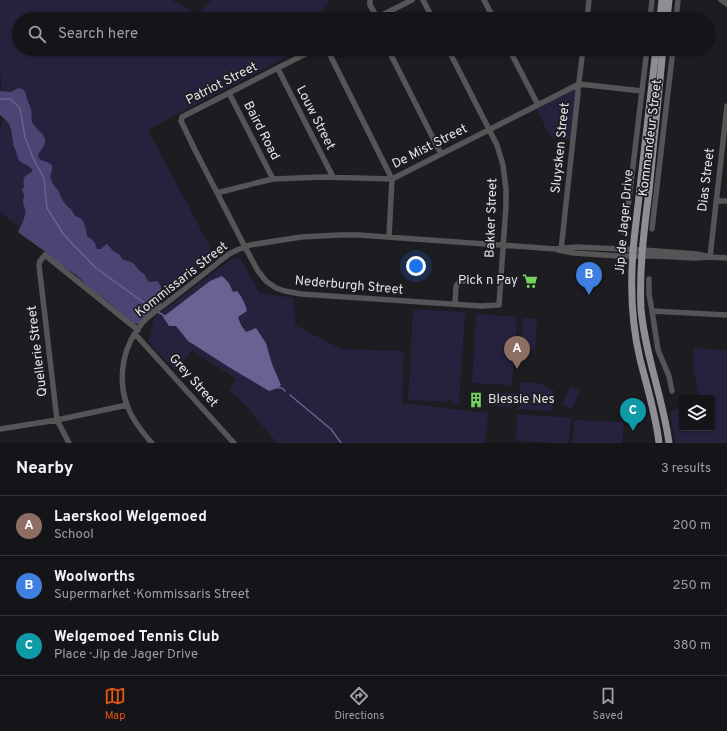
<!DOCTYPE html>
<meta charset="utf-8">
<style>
:root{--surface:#151519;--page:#1e1e22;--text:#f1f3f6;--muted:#9d9fa2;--line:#343438;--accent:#ea580c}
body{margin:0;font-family:Overpass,sans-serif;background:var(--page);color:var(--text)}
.controls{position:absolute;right:12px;bottom:12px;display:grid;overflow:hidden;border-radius:4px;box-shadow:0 1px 3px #0004}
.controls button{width:36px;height:36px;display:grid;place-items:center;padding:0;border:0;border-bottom:1px solid var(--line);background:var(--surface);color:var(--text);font:20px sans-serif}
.you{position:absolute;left:416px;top:266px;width:14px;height:14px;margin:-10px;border:3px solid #fff;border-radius:50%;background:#1a73e8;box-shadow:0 0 0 6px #1a73e833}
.badge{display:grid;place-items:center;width:26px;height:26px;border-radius:50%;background:var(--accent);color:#fff;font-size:13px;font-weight:700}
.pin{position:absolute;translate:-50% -33px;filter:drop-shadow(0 1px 2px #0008)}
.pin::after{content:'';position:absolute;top:21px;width:14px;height:12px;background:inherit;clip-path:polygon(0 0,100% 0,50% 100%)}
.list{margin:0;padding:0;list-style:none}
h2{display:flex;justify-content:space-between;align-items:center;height:52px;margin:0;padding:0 16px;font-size:17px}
h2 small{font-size:13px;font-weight:400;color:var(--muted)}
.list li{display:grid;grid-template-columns:26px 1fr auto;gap:12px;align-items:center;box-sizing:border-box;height:60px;padding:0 16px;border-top:1px solid var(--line)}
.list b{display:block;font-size:15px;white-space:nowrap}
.list p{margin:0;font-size:13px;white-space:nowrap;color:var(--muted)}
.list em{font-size:13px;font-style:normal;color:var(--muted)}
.icon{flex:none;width:22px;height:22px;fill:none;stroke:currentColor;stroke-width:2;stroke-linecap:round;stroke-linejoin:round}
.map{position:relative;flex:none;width:727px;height:443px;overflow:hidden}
.search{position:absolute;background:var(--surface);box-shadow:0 1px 3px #0004;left:12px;right:12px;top:12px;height:44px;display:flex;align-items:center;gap:10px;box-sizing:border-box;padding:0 14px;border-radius:22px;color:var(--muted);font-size:15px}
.sheet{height:232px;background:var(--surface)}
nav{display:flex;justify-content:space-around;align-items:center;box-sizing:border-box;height:56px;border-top:1px solid var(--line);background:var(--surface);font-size:11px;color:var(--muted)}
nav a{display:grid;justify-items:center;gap:2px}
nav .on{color:var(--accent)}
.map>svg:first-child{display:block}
.green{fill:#26213d}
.forest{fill:#4c4472}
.water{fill:#696292}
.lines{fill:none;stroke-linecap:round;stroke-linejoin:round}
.stream{stroke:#696292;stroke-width:1.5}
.minor{stroke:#555557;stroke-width:5.5}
.major{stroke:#8e8d93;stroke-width:7}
.labels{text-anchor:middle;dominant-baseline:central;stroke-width:3.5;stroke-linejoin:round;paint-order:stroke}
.street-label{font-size:13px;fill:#e4e3e7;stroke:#1c1c21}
.poi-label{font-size:13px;fill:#e4e3e7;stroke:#1c1c21;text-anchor:end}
</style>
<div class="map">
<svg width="727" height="443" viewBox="0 0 727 443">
<rect width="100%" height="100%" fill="#1c1c21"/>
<path class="green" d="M0 0H172L198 15 211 0H330L314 19H19V49H301L148 130 215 256 135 320 0 212V130L3 120 0 65Z
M571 90 574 91 576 93 571 140 550 137 536 108Z
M235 257 241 259 259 292 262 293 294 298 295 325 341 349 404 351 402 403 488 413 485 443H277L245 405 230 391 236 379 192 350 175 371 148 341 154 318 220 267Z
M413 309 465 312 459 403H452V400H447L446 402 408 400Z
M476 314 517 317 512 385 472 383Z
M523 318 537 319 535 350 521 349Z
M693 348 727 350V443H675L670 412 682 407V428H712V398H699L694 373Z
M520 382 538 383 554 390 552 411 518 409Z
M570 387 580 391 572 409 562 405Z
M488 392 515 393 514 407 487 405Z
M517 414 571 418 569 443H550L516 441Z
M574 420 624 422 622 443H572Z"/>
<path class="forest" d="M18 88 22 89 25 91C26 98 29 103 31 109 32 114 31 118 32 122 35 129 44 132 45 140 46 147 38 151 38 157 46 166 57 158 50 177L53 184 58 190 63 201 68 207 71 209 75 216 80 218 83 221 86 229 87 236C96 242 94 241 97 249H101L105 245 107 244 108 245 113 251 120 255 122 259 131 262 134 264 139 270 144 274 148 281 151 282 157 281C165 289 160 295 161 305L149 313 141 322 137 324 133 323 107 301 91 289 76 275 59 264 51 258 47 253 19 233 18 231C21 227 27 214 25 209 25 207 23 205 23 203 23 196 26 199 22 190L24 187C23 177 23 177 32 172V169C28 165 22 164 19 160 17 157 17 155 16 151 15 148 13 146 13 142 11 129 12 124 0 115V91L11 92Z"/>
<path class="water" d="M222 276 229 283 233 292 237 291C242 297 245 303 247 311L238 317 241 325 246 332 256 328 266 343 272 364 281 385 278 388 269 391 232 369 188 341 176 326H169L163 317 210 281Z"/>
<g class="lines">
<path class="stream" d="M0 99H10L20 108 25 137 33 158 44 178 47 208 64 235 96 268 132 294 154 310
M158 312 165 316
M278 388H282L285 391
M290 395 326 425 331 429 341 443"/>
<path class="minor" d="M370 0V5L377 17
M423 0 433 19
M484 0 494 19
M721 0 727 4
M374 19 412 0
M587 19 589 0
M650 19 652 0
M676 19 678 0
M315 49 182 117 181 121 195 150 245 247 258 271 266 281 276 288 285 291 301 294 481 306 499 305 506 206V189L503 165 497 145 448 49
M327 49 392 179 389 237
M388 49 441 154
M509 49 538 105
M278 69 333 177
M229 93 273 179
M217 193 260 182 273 179 323 177 392 179 579 84 642 91
M716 201H727
M652 229 673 49
M625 233 647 49
M558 250 574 253 618 256H654L696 258 710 257 727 258
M561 250 578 93V88L579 82 583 49
M710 257 727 106
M649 279V294L652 311
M455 304 456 286C461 279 466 281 474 281
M135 334 234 443
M672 391 669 376 658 350 652 311 727 315
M0 429 57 420 127 405
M69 443 57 420 39 265 40 261 45 255 138 330
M152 443C142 432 132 420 127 405 117 377 123 345 143 322 150 314 161 308 169 301 186 288 203 275 220 261L229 254 237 250 250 245 301 237 340 235H359L556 249 575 247 643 250 697 254 710 257"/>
<path class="major" d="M660 19 662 0
M667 19 669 0
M656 49 634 240C630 279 631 321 640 359 647 387 656 415 659 443
M663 49C658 96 654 144 649 191 644 230 639 270 641 309 645 355 663 398 669 443"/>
</g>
<defs>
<g id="supermarket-bare" transform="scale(1.2)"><path d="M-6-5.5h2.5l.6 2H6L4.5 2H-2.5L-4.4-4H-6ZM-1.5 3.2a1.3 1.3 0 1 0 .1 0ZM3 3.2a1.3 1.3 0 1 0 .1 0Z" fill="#72d25e" stroke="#1c1c21" stroke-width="2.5" paint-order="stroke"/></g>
<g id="building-bare" transform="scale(1.2)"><path d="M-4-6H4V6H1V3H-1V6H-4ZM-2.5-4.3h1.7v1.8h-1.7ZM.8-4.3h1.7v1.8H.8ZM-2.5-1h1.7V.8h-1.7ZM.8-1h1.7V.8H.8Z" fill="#72d25e" stroke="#1c1c21" stroke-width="2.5" paint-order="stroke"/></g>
</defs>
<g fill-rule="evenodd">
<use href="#supermarket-bare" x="530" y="281"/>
<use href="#building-bare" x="476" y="400"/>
</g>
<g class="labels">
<g class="street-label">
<text transform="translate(222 84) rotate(-27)">Patriot Street</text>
<text transform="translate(315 118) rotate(63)">Louw Street</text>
<text transform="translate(261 131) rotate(63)">Baird Road</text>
<text transform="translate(651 138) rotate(-83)">Kommandeur Street</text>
<text transform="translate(430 147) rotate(-27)">De Mist Street</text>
<text transform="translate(561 148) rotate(-84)">Sluysken Street</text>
<text transform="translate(707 180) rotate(-83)">Dias Street</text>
<text transform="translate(492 218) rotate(-88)">Bakker Street</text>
<text transform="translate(625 222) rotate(-85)">Jip de Jager Drive</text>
<text transform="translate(182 280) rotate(-38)">Kommissaris Street</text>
<text transform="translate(349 286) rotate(5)">Nederburgh Street</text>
<text transform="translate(38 351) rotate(-97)">Quellerie Street</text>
<text transform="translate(193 381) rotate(48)">Grey Street</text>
</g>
<g class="poi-label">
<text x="518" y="281">Pick n Pay</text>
<text x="488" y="400" text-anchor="start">Blessie Nes</text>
</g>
</g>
</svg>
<div class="controls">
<button><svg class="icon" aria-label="layers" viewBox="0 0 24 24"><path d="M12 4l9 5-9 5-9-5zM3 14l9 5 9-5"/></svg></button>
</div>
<div class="you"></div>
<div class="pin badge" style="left:517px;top:369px;background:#8d6e63">A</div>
<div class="pin badge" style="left:589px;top:295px;background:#3f7fe0">B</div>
<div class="pin badge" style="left:633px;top:431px;background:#0f9aa8">C</div>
<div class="search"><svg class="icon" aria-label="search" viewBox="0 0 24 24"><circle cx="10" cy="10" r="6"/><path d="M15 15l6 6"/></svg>Search here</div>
</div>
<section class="sheet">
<h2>Nearby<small>3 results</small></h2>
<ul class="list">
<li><span class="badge" style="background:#8d6e63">A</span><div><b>Laerskool Welgemoed</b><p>School</p></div><em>200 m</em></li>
<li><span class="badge" style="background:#3f7fe0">B</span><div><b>Woolworths</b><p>Supermarket · Kommissaris Street</p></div><em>250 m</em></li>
<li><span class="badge" style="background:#0f9aa8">C</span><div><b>Welgemoed Tennis Club</b><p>Place · Jip de Jager Drive</p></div><em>380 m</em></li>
</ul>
</section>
<nav>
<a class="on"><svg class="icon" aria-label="map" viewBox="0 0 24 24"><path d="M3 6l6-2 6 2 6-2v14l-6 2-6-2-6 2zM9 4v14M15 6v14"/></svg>Map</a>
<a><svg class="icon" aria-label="directions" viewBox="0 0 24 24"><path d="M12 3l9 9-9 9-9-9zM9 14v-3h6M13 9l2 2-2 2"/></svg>Directions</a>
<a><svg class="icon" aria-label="saved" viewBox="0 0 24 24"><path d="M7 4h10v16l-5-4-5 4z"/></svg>Saved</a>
</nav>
